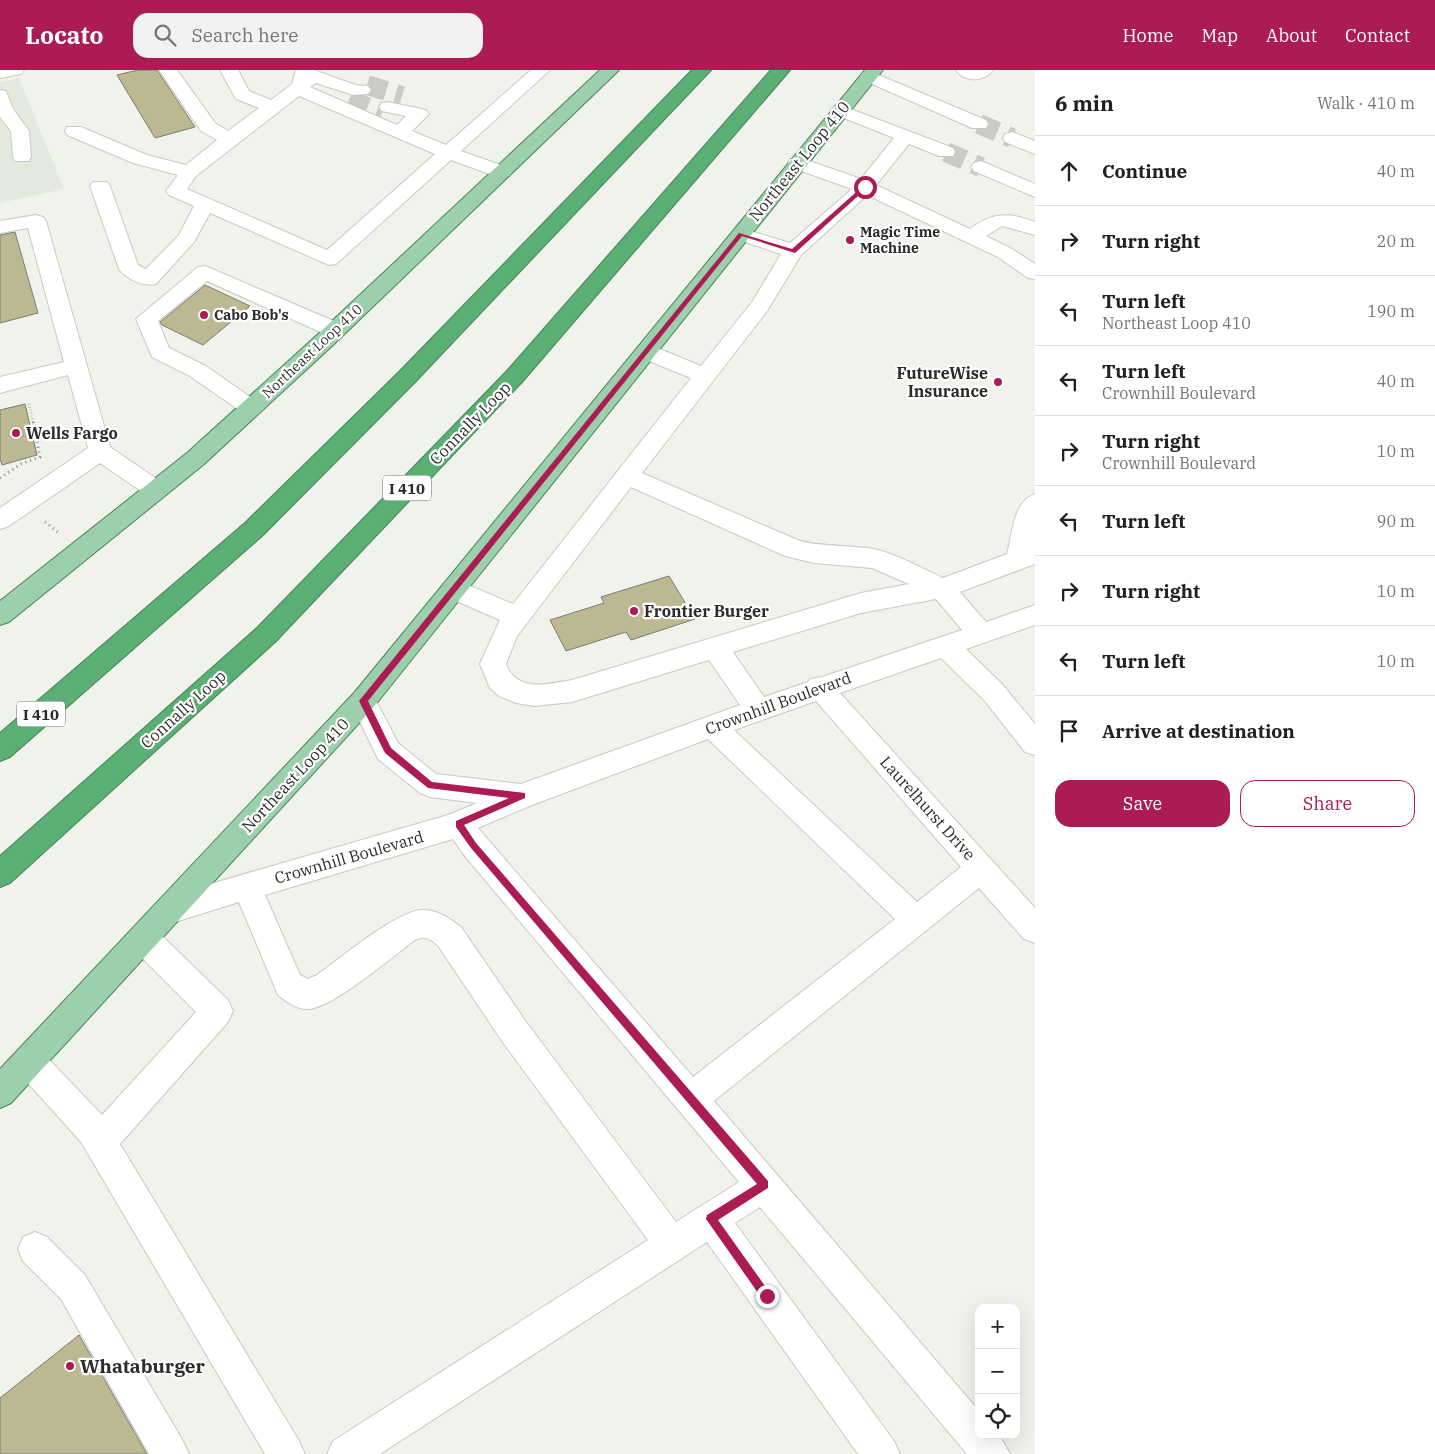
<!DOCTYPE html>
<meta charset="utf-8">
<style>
:root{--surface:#fff;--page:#f2f2f2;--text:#202124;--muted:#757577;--line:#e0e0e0;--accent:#ab1b54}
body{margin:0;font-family:"IBM Plex Serif",serif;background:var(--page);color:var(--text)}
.controls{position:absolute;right:15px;bottom:15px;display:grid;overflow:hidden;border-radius:10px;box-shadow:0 5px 20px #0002}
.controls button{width:45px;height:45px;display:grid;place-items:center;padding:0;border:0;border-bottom:1px solid var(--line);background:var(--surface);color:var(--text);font:25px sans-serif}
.stop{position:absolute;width:15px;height:15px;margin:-11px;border:4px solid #ab1b54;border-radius:50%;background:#fff}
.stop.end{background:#ab1b54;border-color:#fff;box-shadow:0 1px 5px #0008}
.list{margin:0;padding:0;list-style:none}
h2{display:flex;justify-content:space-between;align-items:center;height:65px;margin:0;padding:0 20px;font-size:21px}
h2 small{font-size:16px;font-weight:400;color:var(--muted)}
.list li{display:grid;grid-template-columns:32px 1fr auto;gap:15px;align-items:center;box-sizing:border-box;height:70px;padding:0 20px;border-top:1px solid var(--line)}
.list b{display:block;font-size:19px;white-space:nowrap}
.list p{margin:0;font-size:16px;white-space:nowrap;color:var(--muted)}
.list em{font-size:16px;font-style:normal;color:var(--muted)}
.actions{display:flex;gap:10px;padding:15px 20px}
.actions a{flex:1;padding:11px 0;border:1px solid var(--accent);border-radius:15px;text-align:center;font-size:18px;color:var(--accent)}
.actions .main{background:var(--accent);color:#fff}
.icon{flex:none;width:28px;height:28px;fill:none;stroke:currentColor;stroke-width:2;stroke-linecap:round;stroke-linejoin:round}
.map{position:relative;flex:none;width:1035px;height:1384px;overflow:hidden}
header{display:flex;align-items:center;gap:30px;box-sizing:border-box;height:70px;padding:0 25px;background:var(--accent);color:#fff}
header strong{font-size:24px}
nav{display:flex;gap:28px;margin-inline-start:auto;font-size:18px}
.search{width:350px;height:45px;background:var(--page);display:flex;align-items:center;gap:12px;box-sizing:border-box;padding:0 18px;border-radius:15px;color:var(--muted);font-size:19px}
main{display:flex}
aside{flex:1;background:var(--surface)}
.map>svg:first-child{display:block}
.built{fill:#e3e9dc}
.building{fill:#bcb892;stroke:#7c7b75}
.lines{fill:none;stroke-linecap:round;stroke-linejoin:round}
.minor-tunnel{stroke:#c9cbc5;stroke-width:20;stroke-dasharray:20 10;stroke-linecap:butt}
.minor-casing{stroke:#c7cac4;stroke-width:2}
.major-casing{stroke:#4a825a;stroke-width:2}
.highway-casing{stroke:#4a825a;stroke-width:2}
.path-far1{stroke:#8c8e8a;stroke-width:2.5;stroke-dasharray:0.5 2.5;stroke-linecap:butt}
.path{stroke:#8c8e8a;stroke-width:3;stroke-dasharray:1 4;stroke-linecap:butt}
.minor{fill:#fff;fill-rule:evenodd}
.major{fill:#9cd0ac;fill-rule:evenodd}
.highway{fill:#5ab074;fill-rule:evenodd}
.route{fill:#ab1b54}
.poi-dot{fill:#ab1b54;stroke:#fff;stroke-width:2}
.labels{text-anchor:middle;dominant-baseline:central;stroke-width:4.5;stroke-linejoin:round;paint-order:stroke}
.far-poi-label{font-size:14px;font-weight:bold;fill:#2b2c2a;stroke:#fff;text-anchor:start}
.far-street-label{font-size:14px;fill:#2b2c2a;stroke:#fff}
.shield{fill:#fff;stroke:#6b6b6a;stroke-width:1}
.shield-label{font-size:15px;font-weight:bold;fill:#2b2c2a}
.street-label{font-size:16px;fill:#2b2c2a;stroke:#fff}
.poi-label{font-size:16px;font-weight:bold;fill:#2b2c2a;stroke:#fff;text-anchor:start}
.near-poi-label{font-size:19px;font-weight:bold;fill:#2b2c2a;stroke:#fff;text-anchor:start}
</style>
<header>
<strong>Locato</strong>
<div class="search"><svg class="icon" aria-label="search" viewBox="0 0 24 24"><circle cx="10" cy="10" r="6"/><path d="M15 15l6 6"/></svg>Search here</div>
<nav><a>Home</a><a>Map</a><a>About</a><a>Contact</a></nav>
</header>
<main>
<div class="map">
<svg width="1035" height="1384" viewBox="0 0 1035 1384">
<rect width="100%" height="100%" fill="#f0f3ec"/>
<path class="built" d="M19 8 64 119 0 133V12Z"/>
<path class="building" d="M138 0H157L195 57 155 68 117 5Z
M15 162 38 243 0 253V165Z
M205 215 250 236 203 275 162 255 160 252Z
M25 334 37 385 2 395 0 389V340Z
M669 506 695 549 631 570 626 562 566 581 550 550 604 533 601 527Z
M79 1265 147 1384H0V1328Z"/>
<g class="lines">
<path class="minor-tunnel" d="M367 15 402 26
M349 30 382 43
M979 54 1012 68
M946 82 981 97"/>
<g class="minor-casing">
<path id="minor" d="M0 0H24L21 4 0 8Z
M159 0H177L215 53 228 61 259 38 236 29 220 0H238L249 21 271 30 292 14 296 0H314L355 15 368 16 371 20 368 24 353 25 316 13 310 17 397 55 406 46 382 41 379 37 382 33 388 32 426 40 429 44 412 61 446 75 531 0H550L461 81 509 98 512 102 509 106H495L451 90 336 194 329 195 210 143 194 172 156 214C144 217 126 209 119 199L90 116 93 112H107L110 116 138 195 146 199 179 165 194 136 169 125 166 121 178 105 133 93 67 65 65 61 67 57H81L147 85 186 95 217 70 201 61ZM299 26 435 84 327 180 187 119 196 106Z
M956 0H993C984 12 965 13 956 0Z
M869 1 986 50 988 54 986 58H972L863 10 860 6 863 2Z
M0 20 6 21 13 39 29 61 31 87 29 91H15L13 87 11 61 0 47Z
M840 35 953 78 955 82 953 86H939L909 74 876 115 970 159C992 142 1010 142 1035 152V165L1002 156 986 166 1012 179 1035 194V209L1028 208 998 187 867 125 801 185 767 241 642 403 800 471C824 477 849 475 874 479 897 484 921 498 943 508L1007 484C1012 465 1013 431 1035 424V494L960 522 986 552 1035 535V555L966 579 1002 614 1035 654V685L1025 682 984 630 941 588 840 623 1035 838V873L1024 869 979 818 714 1031 979 1341V1365H999L1010 1384H967L760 1137 735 1153 894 1371 900 1384H858L707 1172 380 1384H327L333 1371 648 1170 502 971 439 877C431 869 426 865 415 870 393 886 334 937 309 939 297 940 287 932 278 925L239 832 172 853 162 849 157 839 162 829 172 825 448 745 477 733 430 727 420 723 378 689 350 631 354 623 363 620 372 623 398 673 436 704 521 714 740 635 709 590 572 632 534 636 516 633 499 626 490 618 480 594 500 550 445 526 441 519 445 512 454 509 513 534 691 308 639 287 636 282 639 277 647 275 655 277 701 296 752 232 781 184 734 168 731 164 734 160 741 158 790 173 852 119 790 97 788 93 790 89H804L861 109 894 68 834 44 831 40 834 36ZM631 417 785 486 814 493 872 498 909 514 861 523 572 610C548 614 517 623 506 594L517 566ZM936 529 962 560 822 607 810 609 808 612 764 627 733 582 861 543ZM816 631 961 797 917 832 734 660ZM708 669 895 849 693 1007 478 758 532 735ZM453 769 464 785 739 1112 676 1152 524 949 461 857C449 848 438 840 423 840 399 839 338 890 317 905L308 909 300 905 265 825Z
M1012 62 1035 71V84L1005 72 1003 68 1005 64Z
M981 91 1035 114V127L974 101 971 97 974 93Z
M36 145 43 147 46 151 110 377 164 414 168 420 164 426 156 429 148 426 100 393 9 456 0 459V438L88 378 68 305 0 323V307L64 292 28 158 0 163V151Z
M205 196 343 255 346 260 343 265 335 267 327 265 207 211 158 251 169 278 206 296 259 333 262 338 259 343 251 346 243 343 190 306 152 287 136 249 198 197Z
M144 855 155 859 228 930 233 941 228 952 120 1074 299 1371 305 1384H265L81 1072 18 1002 13 991 18 980 29 975 40 980 102 1045 196 942 133 879 129 869 133 859Z
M35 1162 47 1167 85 1205 183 1371 189 1384H149L61 1229 23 1191 18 1179 23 1167Z"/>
</g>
<g class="major-casing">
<path id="major" d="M600 0H619L332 276 203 395 9 552 0 555V531L187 383 316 266Z
M865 0H883L372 639 11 1033 0 1038V999L354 623Z"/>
</g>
<g class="highway-casing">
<path id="highway" d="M692 0H711L415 312 263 465 10 687 0 691V663L245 453 399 302Z
M771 0H790L522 312 275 572 10 813 0 817V786L257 558 506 302Z"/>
</g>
<path class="path-far1" d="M29 334 33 352"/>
<path class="path" d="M0 408 21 394 40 387 33 351
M45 452 58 462"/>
<use href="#minor" class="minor"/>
<use href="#major" class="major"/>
<use href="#highway" class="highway"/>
</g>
<path class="route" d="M863 116 868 117 795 183 742 166 368 631 391 678 432 712 525 723V728L464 755 476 773 768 1111V1118L718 1150 770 1223 772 1226 767 1231 763 1230 706 1149 707 1145 757 1114 471 778 456 757V751L509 728 428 718 385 683 359 631 739 163 792 179Z"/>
<g class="poi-dot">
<circle cx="850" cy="170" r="5"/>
<circle cx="204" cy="245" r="5"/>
<circle cx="998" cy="312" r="5"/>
<circle cx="16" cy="363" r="5"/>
<circle cx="634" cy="541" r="5"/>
<circle cx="70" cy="1296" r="5"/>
</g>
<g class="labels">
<g class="far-poi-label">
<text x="860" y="162">Magic Time<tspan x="860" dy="16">Machine</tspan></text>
<text x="214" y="245">Cabo Bob's</text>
</g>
<g class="far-street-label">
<text transform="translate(312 281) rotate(-43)">Northeast Loop 410</text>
</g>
<g class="shield">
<rect x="383" y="405.5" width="48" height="25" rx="4"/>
<rect x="17" y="631.5" width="48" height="25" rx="4"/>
</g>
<g class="shield-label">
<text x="407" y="418">I 410</text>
<text x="41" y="644">I 410</text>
</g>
<g class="street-label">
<text transform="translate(799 91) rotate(-51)">Northeast Loop 410</text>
<text transform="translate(470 353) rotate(-46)">Connally Loop</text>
<text transform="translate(778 633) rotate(-20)">Crownhill Boulevard</text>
<text transform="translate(183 639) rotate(-42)">Connally Loop</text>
<text transform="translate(295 705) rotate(-47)">Northeast Loop 410</text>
<text transform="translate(928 738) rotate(48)">Laurelhurst Drive</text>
<text transform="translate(349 787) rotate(-16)">Crownhill Boulevard</text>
</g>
<g class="poi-label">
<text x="988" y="303" text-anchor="end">FutureWise<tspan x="988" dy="18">Insurance</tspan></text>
<text x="26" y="363">Wells Fargo</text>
<text x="644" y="541">Frontier Burger</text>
</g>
<g class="near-poi-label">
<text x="80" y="1296">Whataburger</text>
</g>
</g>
</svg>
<div class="controls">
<button>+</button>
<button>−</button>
<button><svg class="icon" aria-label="locate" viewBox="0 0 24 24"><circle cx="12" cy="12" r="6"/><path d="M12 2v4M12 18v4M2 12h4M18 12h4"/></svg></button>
</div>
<div class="stop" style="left:865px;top:117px"></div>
<div class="stop end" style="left:767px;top:1226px"></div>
</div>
<aside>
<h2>6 min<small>Walk · 410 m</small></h2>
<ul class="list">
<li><svg class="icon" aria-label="ahead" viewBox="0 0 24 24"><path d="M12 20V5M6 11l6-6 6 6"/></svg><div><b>Continue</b></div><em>40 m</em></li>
<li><svg class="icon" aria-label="right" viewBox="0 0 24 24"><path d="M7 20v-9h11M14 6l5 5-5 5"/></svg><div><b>Turn right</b></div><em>20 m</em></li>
<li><svg class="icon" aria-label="left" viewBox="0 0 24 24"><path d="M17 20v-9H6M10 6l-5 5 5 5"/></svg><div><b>Turn left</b><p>Northeast Loop 410</p></div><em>190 m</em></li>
<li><svg class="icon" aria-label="left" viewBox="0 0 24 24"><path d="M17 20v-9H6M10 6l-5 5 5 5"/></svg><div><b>Turn left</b><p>Crownhill Boulevard</p></div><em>40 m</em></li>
<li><svg class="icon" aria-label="right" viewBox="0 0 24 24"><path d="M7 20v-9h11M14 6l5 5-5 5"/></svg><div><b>Turn right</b><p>Crownhill Boulevard</p></div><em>10 m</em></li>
<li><svg class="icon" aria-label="left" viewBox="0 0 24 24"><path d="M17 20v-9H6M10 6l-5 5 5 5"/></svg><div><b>Turn left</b></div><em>90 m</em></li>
<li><svg class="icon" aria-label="right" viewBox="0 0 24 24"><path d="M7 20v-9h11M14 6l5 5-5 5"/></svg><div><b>Turn right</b></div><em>10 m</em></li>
<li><svg class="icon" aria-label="left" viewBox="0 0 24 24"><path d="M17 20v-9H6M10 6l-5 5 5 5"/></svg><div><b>Turn left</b></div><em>10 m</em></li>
<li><svg class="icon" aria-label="arrive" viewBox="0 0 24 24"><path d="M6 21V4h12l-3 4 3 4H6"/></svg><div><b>Arrive at destination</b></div></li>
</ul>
<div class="actions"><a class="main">Save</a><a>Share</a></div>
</aside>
</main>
